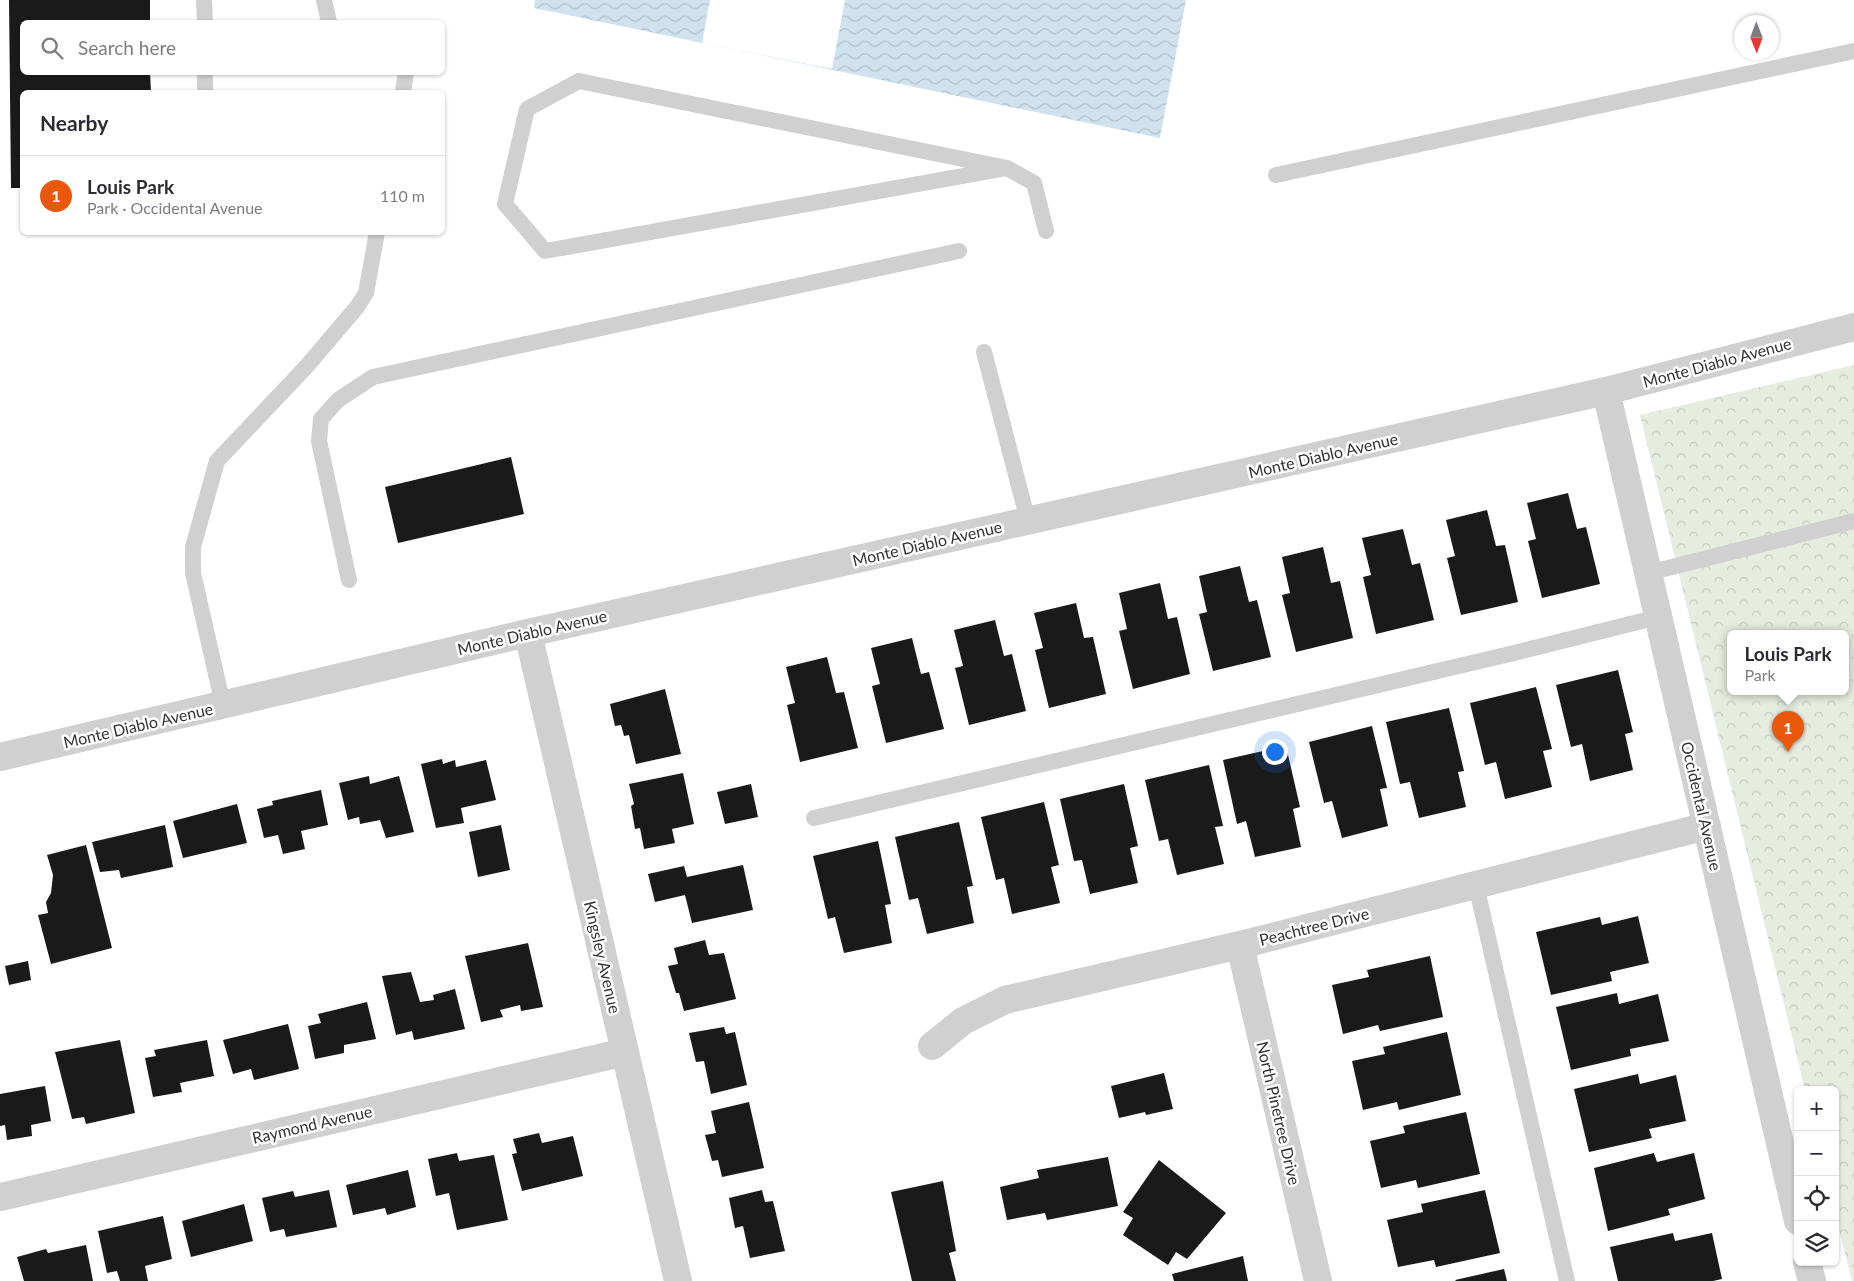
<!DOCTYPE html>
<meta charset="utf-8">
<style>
:root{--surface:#fff;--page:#f7f7f7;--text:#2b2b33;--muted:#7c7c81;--line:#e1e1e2;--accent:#ea580c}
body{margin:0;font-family:Lato,sans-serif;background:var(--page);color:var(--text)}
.controls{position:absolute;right:15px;bottom:15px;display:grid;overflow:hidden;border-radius:8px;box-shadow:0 1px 4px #0004}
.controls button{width:45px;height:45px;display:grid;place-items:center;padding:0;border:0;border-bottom:1px solid var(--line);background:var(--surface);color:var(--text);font:25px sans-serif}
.compass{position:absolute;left:1734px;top:15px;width:45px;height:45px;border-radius:50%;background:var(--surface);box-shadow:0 1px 4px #0004;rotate:179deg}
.you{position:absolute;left:1274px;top:751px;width:18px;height:18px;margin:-12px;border:4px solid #fff;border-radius:50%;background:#1a73e8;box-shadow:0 0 0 8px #1a73e833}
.badge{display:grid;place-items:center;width:32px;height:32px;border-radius:50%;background:var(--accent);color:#fff;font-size:16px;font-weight:700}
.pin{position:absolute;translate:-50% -41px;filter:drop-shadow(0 1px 2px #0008)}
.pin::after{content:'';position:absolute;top:26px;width:18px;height:15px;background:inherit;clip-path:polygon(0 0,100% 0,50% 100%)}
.popup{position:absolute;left:1727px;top:630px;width:122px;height:65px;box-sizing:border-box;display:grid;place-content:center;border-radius:8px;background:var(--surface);filter:drop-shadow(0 1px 4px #0005);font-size:16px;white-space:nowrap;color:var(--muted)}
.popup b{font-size:19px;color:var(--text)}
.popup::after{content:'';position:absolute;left:50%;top:100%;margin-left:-10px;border:10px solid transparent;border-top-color:var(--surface)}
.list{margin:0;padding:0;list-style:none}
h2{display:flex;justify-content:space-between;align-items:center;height:65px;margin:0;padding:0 20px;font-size:21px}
h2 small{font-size:16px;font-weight:400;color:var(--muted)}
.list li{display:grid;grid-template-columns:32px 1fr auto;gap:15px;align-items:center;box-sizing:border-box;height:80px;padding:0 20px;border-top:1px solid var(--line)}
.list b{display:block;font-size:19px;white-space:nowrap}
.list p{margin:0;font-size:16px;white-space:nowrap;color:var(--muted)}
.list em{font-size:16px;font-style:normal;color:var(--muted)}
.icon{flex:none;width:28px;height:28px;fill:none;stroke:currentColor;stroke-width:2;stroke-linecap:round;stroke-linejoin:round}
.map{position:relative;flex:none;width:1854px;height:1281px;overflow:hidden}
.search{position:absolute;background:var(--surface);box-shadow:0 1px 4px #0004;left:20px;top:20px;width:425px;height:55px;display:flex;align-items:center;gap:12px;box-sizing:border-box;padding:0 18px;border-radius:8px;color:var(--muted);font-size:19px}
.panel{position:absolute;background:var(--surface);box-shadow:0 1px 4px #0004;left:20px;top:90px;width:425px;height:145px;border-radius:8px}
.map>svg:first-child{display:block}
.forest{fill:url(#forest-crowns);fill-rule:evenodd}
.water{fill:url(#water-waves)}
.pier{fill:#fff}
.building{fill:#1a1a1a}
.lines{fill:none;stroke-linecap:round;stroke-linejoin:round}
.service{stroke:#d0d0d0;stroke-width:16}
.minor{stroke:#d0d0d0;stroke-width:28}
.labels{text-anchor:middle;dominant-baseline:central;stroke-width:5;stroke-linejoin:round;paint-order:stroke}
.street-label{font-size:16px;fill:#333;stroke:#fff}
</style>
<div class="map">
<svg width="1854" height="1281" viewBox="0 0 1854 1281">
<defs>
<pattern id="forest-crowns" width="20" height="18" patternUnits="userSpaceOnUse" patternTransform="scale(1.25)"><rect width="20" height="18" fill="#e6ecdf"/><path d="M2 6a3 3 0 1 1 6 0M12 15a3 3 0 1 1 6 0" fill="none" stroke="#c6cbc0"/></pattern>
<pattern id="water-waves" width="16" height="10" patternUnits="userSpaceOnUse" patternTransform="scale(1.25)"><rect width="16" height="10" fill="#cfe2ee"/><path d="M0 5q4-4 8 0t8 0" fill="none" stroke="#b2c2cd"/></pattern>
</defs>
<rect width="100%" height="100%" fill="#fff"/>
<path class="forest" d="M1854 365V1281H1852L1835 1214V1090H1805L1640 415ZM1730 633H1846V691H1730Z"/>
<path class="water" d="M535 0H1186L1160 138 534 8Z"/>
<path class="pier" d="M710 0H845L832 69 702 43Z"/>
<path class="building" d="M9 0H150V22H22V72H150L151 92H22V188H11Z
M511 457 524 514 398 543 385 487Z
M1568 493 1577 529 1586 527 1600 584 1542 598 1528 541 1536 539 1527 503Z
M1487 510 1496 546 1505 545 1518 602 1461 615 1447 558 1455 556 1446 520Z
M1403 529 1412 565 1420 563 1434 620 1376 634 1363 577 1371 575 1362 538Z
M1323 547 1331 583 1340 581 1353 638 1296 652 1282 595 1290 593 1282 557Z
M1240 566 1249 602 1257 600 1271 657 1213 671 1199 614 1207 612 1199 576Z
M1160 583 1168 619 1177 617 1190 674 1133 689 1119 631 1127 629 1119 593Z
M1076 603 1084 638 1093 637 1106 694 1049 708 1035 650 1043 648 1034 613Z
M995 620 1004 656 1012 654 1026 711 969 725 955 668 963 666 954 630Z
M912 638 921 674 929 672 944 729 886 743 872 686 880 684 871 648Z
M827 657 836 693 844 692 858 748 800 762 787 705 795 703 786 667Z
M1618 670 1633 732 1625 734 1633 770 1590 781 1582 744 1571 747 1556 685Z
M1536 687 1552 749 1543 751 1552 787 1505 799 1496 762 1485 765 1470 703Z
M665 689 681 754 636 764 629 735 624 736 621 725 615 726 610 704Z
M1449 708 1464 771 1458 772 1466 807 1419 818 1410 782 1400 784 1386 722Z
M1372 726 1387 788 1380 789 1388 826 1342 838 1332 801 1324 803 1309 742Z
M1286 746 1300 807 1293 809 1301 847 1255 857 1246 821 1237 824 1223 760Z
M442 759 443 764 455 760 456 767 486 760 496 800 461 808 464 823 436 828 421 764Z
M1209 765 1223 826 1215 827 1224 864 1177 875 1168 839 1159 841 1145 780Z
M683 773 694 824 672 829 675 843 644 849 640 828 635 829 631 806 634 804 629 784Z
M369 776 370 784 399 776 414 832 386 838 380 820 360 824 359 817 348 820 339 783Z
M751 784 758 817 725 824 717 792Z
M1124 784 1138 846 1130 848 1138 883 1090 894 1082 860 1074 861 1060 799Z
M321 790 328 825 301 831 305 849 283 854 278 835 264 838 257 809 273 805 272 801Z
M1044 802 1059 865 1051 867 1060 903 1012 914 1004 878 996 880 981 817Z
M237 804 247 843 183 858 173 821Z
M959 822 973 886 967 887 974 923 927 934 918 898 909 900 895 837Z
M165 825 173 867 121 878 119 870 100 872 92 842Z
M501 825 510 870 478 877 469 832Z
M878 841 891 904 885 905 892 943 844 953 835 917 828 919 813 856Z
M86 845 112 948 51 964 38 915 48 913 46 902 51 893 53 875 47 855Z
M743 865 753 910 692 923 685 895 655 902 648 874 684 866 687 877Z
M1638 916 1649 963 1610 972 1612 981 1551 995 1536 932 1600 917 1602 925Z
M705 940 709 955 724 953 736 999 684 1011 679 993H676L668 966 678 964 674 948Z
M528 943 543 1007 521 1011 520 1005 500 1010 503 1017 481 1022 465 956Z
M1430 956 1443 1017 1380 1031 1378 1025 1343 1034 1332 985 1369 977 1367 970Z
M28 961 31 980 9 985 5 966Z
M411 972 420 1002 434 1000 433 995 455 989 465 1029 414 1040 412 1031 396 1035 382 976Z
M1617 993 1619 1004 1658 994 1669 1041 1630 1049 1631 1056 1571 1070 1556 1007Z
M367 1002 376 1039 344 1045V1053L315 1059 308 1026 321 1023 318 1014Z
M288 1024 299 1069 254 1080 251 1069 233 1074 223 1040Z
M724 1027 726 1034 735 1032 747 1085 711 1094 704 1061 696 1062 689 1033Z
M1447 1032 1461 1095 1399 1110 1397 1102 1363 1110 1352 1061 1385 1054 1383 1047Z
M120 1040 135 1113 86 1124 84 1117 72 1119 55 1052Z
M207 1040 214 1076 180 1083 182 1092 153 1097 145 1058 156 1056 154 1050Z
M1164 1073 1173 1109 1146 1115 1145 1112 1119 1118 1111 1086Z
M1638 1074 1640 1084 1676 1075 1686 1121 1649 1129 1652 1138 1589 1152 1574 1089Z
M45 1086 51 1121 31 1125 32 1136 7 1140 5 1125 0 1126V1094Z
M749 1102 764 1168 722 1177 718 1160 712 1161 705 1135 716 1133 711 1111Z
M1466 1112 1480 1174 1418 1188 1416 1180 1381 1188 1370 1141 1405 1133 1403 1126Z
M539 1133 542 1143 573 1136 583 1176 522 1191 512 1154 517 1153 513 1139Z
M457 1153 459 1161 494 1155 508 1220 457 1230 449 1193 436 1196 428 1159Z
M1654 1153 1657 1162 1694 1153 1705 1199 1668 1209 1670 1215 1608 1231 1594 1168Z
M1108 1157 1118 1206 1047 1220 1045 1213 1007 1220 1000 1187 1039 1178 1037 1170Z
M1159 1160 1226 1213 1187 1259 1176 1252 1168 1265 1123 1235 1133 1218 1123 1212Z
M408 1170 416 1207 387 1215 385 1208 353 1215 346 1185Z
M943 1181 956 1251 949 1253 956 1281H912L891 1192Z
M329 1190 337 1227 286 1237 284 1229 270 1232 262 1198 293 1191 295 1197Z
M762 1190 765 1202 773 1201 785 1251 750 1258 743 1226 735 1228 729 1198Z
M1485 1190 1500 1253 1436 1267 1434 1260 1398 1267 1387 1220 1423 1212 1421 1204Z
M244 1204 253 1241 191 1257 182 1221Z
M163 1216 172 1259 145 1266 148 1281H120L117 1271 107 1273 98 1231Z
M1673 1233 1675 1241 1712 1233 1722 1279 1713 1281H1618L1610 1247Z
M86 1245 93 1281H24L17 1257 46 1249 48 1253Z
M1243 1256 1248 1281H1174L1172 1274Z
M1504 1269 1507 1281H1456L1455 1280Z"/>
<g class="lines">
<path class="service" d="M204 0 205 22
M324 0 329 22
M205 72V92
M403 92 406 72
M1007 168 545 251 505 204 527 109 579 81 1007 168 1034 183 1046 231
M1276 175 1854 51
M984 352 1028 521
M1648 573 1854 521
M349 580 319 441 321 419 338 400 373 377 959 251
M223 705 193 573V547L217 461 306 367 357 307 366 293 377 232
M814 818 1514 653 1658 617
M1476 885 1567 1281"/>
<path class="minor" d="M1606 391 1798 1221
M528 633 678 1281
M0 757 528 633 1606 391 1854 327
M1240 945 1318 1281
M932 1046 963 1021 1005 1000 1240 945 1707 826
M0 1197 625 1052
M1807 1262 1812 1281"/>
</g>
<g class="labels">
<g class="street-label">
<text transform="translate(1717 362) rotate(-15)">Monte Diablo Avenue</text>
<text transform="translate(1323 455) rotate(-13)">Monte Diablo Avenue</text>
<text transform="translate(927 543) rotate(-13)">Monte Diablo Avenue</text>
<text transform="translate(532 632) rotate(-13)">Monte Diablo Avenue</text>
<text transform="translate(138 725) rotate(-13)">Monte Diablo Avenue</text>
<text transform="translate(1702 806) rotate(77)">Occidental Avenue</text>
<text transform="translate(1314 926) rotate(-14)">Peachtree Drive</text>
<text transform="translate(603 957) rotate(77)">Kingsley Avenue</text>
<text transform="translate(1279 1113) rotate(77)">North Pinetree Drive</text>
<text transform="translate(312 1124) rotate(-13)">Raymond Avenue</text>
</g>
</g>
</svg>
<div class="controls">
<button>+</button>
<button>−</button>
<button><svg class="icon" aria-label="locate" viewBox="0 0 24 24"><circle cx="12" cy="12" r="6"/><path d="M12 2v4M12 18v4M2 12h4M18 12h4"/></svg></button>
<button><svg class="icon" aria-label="layers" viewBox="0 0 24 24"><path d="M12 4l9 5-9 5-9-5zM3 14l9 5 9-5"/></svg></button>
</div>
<svg class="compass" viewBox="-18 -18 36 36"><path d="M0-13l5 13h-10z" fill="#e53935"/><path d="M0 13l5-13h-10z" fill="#7c7c81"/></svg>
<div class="you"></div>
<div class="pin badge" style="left:1788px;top:752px">1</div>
<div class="popup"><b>Louis Park</b>Park</div>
<div class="search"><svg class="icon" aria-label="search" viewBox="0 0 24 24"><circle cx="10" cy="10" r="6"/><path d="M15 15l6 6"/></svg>Search here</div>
<section class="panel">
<h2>Nearby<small></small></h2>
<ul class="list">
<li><span class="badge">1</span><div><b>Louis Park</b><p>Park · Occidental Avenue</p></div><em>110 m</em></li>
</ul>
</section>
</div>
